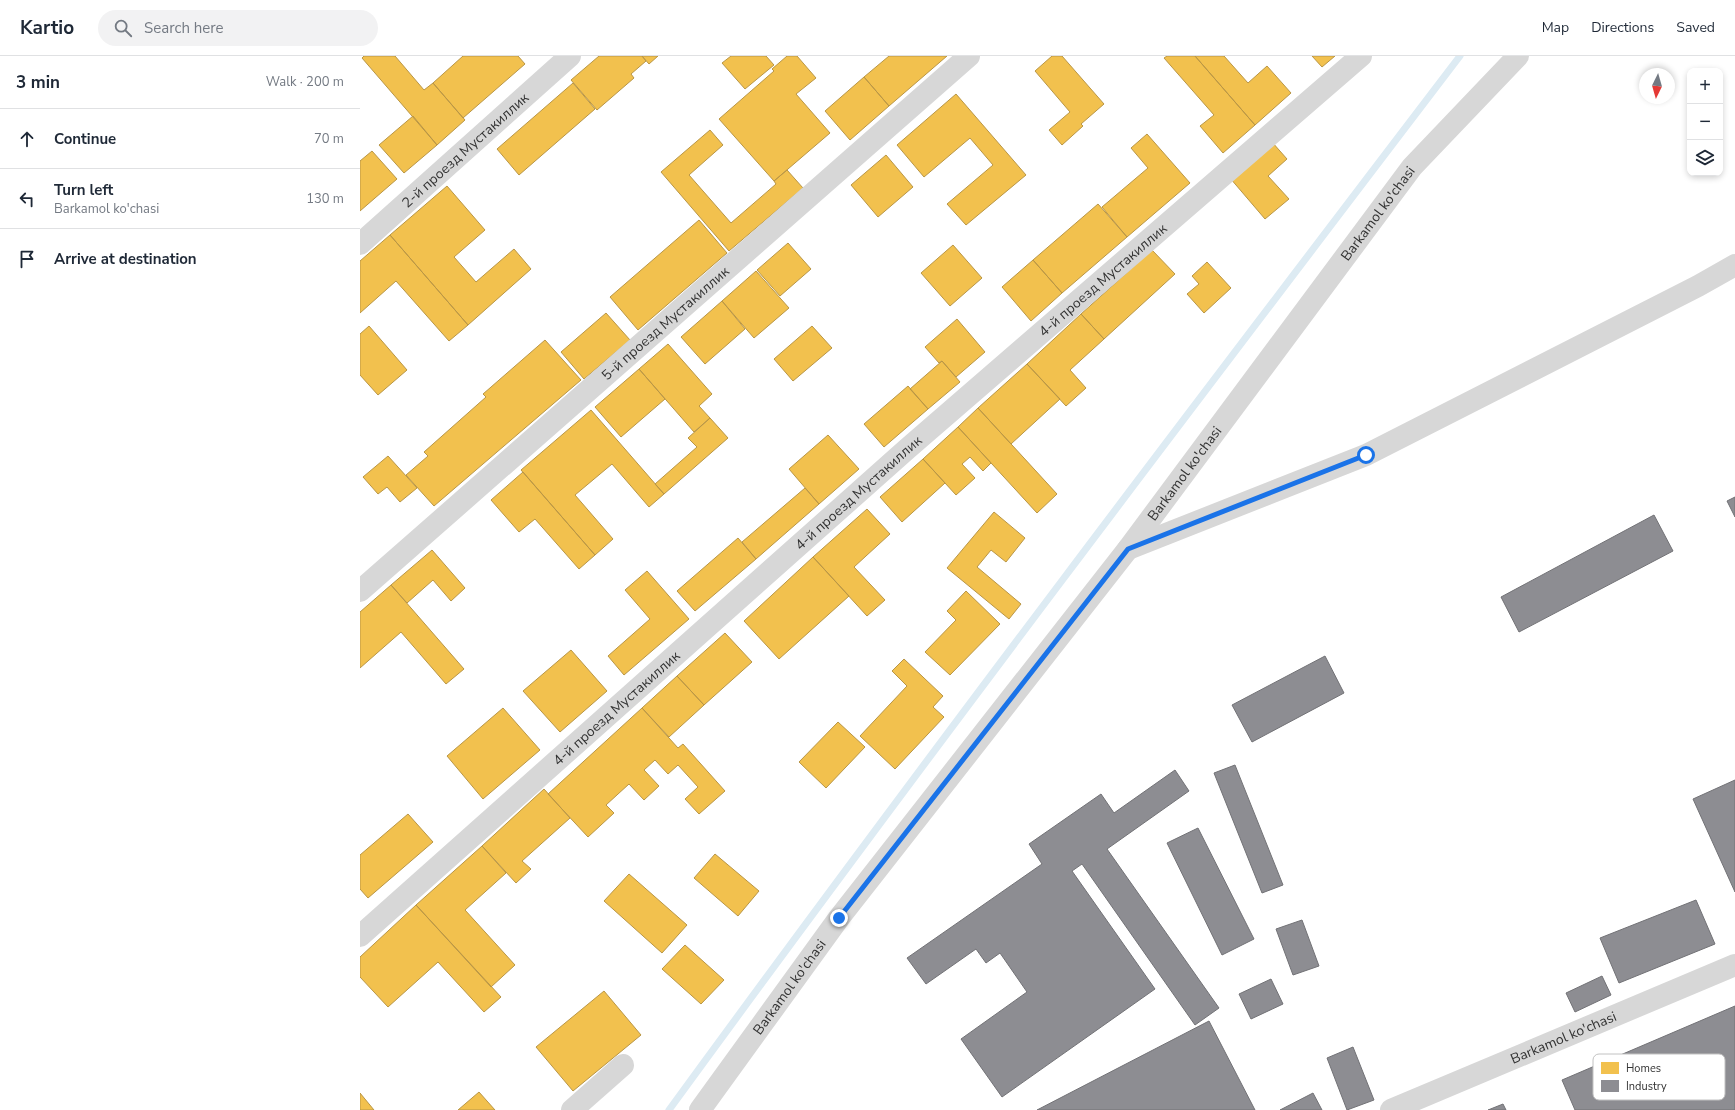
<!DOCTYPE html>
<meta charset="utf-8">
<style>
:root{--surface:#fff;--page:#f2f2f3;--text:#1f2937;--muted:#747a83;--line:#e0e1e3}
body{margin:0;font-family:"Nunito Sans",sans-serif;background:var(--page);color:var(--text)}
.controls{position:absolute;right:12px;top:12px;display:grid;overflow:hidden;border-radius:8px;box-shadow:0 2px 6px #0003}
.controls button{width:36px;height:36px;display:grid;place-items:center;padding:0;border:0;border-bottom:1px solid var(--line);background:var(--surface);color:var(--text);font:20px sans-serif}
.compass{position:absolute;left:1279px;top:12px;width:36px;height:36px;border-radius:50%;background:var(--surface);box-shadow:0 2px 6px #0003;rotate:185deg}
.stop{position:absolute;width:12px;height:12px;margin:-9px;border:3px solid #1a73e8;border-radius:50%;background:#fff}
.stop.end{background:#1a73e8;border-color:#fff;box-shadow:0 1px 4px #0008}
.list{margin:0;padding:0;list-style:none}
h2{display:flex;justify-content:space-between;align-items:center;height:52px;margin:0;padding:0 16px;font-size:17px}
h2 small{font-size:13px;font-weight:400;color:var(--muted)}
.list li{display:grid;grid-template-columns:26px 1fr auto;gap:12px;align-items:center;box-sizing:border-box;height:60px;padding:0 16px;border-top:1px solid var(--line)}
.list b{display:block;font-size:15px;white-space:nowrap}
.list p{margin:0;font-size:13px;white-space:nowrap;color:var(--muted)}
.list em{font-size:13px;font-style:normal;color:var(--muted)}
.icon{flex:none;width:22px;height:22px;fill:none;stroke:currentColor;stroke-width:2;stroke-linecap:round;stroke-linejoin:round}
.map{position:relative;flex:none;width:1375px;height:1054px;overflow:hidden}
header{display:flex;align-items:center;gap:24px;box-sizing:border-box;height:56px;padding:0 20px;background:var(--surface);border-bottom:1px solid var(--line)}
header strong{font-size:19px}
nav{display:flex;gap:22px;margin-inline-start:auto;font-size:14px}
.search{width:280px;height:36px;background:var(--page);display:flex;align-items:center;gap:10px;box-sizing:border-box;padding:0 14px;border-radius:22px;color:var(--muted);font-size:15px}
main{display:flex}
aside{flex:1;background:var(--surface)}
.map>svg:first-child{display:block}
.homes{fill:#f2c14e;stroke:#b99646}
.industry{fill:#8d8d92;stroke:#727276}
.lines{fill:none;stroke-linecap:round;stroke-linejoin:round}
.stream{stroke:#ddebf3;stroke-width:7}
.minor{stroke:#d7d7d7;stroke-width:22}
.route{stroke:#1a73e8;stroke-width:5}
.labels{text-anchor:middle;dominant-baseline:central;stroke-width:4;stroke-linejoin:round;paint-order:stroke}
.street-label{font-size:14px;fill:#333;stroke:#fff}
.key{fill:#fff;stroke:#c2c2c2;stroke-width:1}
.key-label{font-size:11px;fill:#333}
</style>
<header>
<strong>Kartio</strong>
<div class="search"><svg class="icon" aria-label="search" viewBox="0 0 24 24"><circle cx="10" cy="10" r="6"/><path d="M15 15l6 6"/></svg>Search here</div>
<nav><a>Map</a><a>Directions</a><a>Saved</a></nav>
</header>
<main>
<aside>
<h2>3 min<small>Walk · 200 m</small></h2>
<ul class="list">
<li><svg class="icon" aria-label="ahead" viewBox="0 0 24 24"><path d="M12 20V5M6 11l6-6 6 6"/></svg><div><b>Continue</b></div><em>70 m</em></li>
<li><svg class="icon" aria-label="left" viewBox="0 0 24 24"><path d="M17 20v-9H6M10 6l-5 5 5 5"/></svg><div><b>Turn left</b><p>Barkamol ko'chasi</p></div><em>130 m</em></li>
<li><svg class="icon" aria-label="arrive" viewBox="0 0 24 24"><path d="M6 21V4h12l-3 4 3 4H6"/></svg><div><b>Arrive at destination</b></div></li>
</ul>
</aside>
<div class="map">
<svg width="1375" height="1054" viewBox="0 0 1375 1054">
<rect width="100%" height="100%" fill="#fff"/>
<path class="homes" d="M4 0H35L64 34 73 27 105 64 77 89 2 2Z
M103 0H158L165 8 103 62 73 27Z
M239 0H282L286 5 271 18 274 22 237 54 211 24Z
M282 0H298L289 8Z
M371 0H406L414 9 385 33 362 7Z
M427 0H437L456 22 436 38 470 77 414 125 359 63 414 15 412 13Z
M529 0H587L529 50 504 21Z
M692 0H702L744 48 721 68 723 70 702 89 689 74 710 56 675 15Z
M807 0H835L895 69 863 97 840 70 854 59 804 2Z
M835 0H864L888 27 907 10 931 37 895 69Z
M952 0H975L962 11Z
M504 21 529 50 490 84 465 55Z
M213 27 235 53 159 119 137 93Z
M596 38 666 119 606 169 587 148 633 109 610 82 564 121 537 89Z
M53 60 77 89 44 117 19 89Z
M350 74 363 89 329 119 371 167 416 128 414 125 427 114 443 132 369 195 301 116Z
M787 78 830 127 767 181 742 151 788 112 771 92Z
M912 86 927 103 908 120 929 143 905 163 870 122Z
M12 95 37 123 0 155V105Z
M526 99 553 131 518 161 491 129Z
M87 130 125 174 94 201 116 226 154 193 171 213 108 269 30 179Z
M738 148 767 181 702 237 673 204Z
M339 164 367 197 278 274 250 241Z
M30 179 108 269 89 285 36 225 0 257V205Z
M428 187 451 213 420 240 397 214Z
M593 189 622 222 590 250 561 217Z
M792 194 815 218 744 283 721 258Z
M673 204 702 237 671 265 642 231Z
M847 206 871 232 844 257 827 238 839 228 832 220Z
M396 215 429 252 394 282 362 245Z
M362 245 385 273 345 308 321 281Z
M246 257 270 284 224 323 201 296Z
M721 258 744 283 710 314 726 332 706 350 667 308Z
M597 263 625 296 596 321 582 305 579 307 565 291Z
M9 270 47 314 18 339 0 319V278Z
M452 270 472 292 433 325 414 303Z
M185 284 221 324 74 450 46 419 68 400 64 396 126 341 123 338Z
M308 288 352 338 339 350 350 362 334 376 279 313Z
M582 305 600 326 568 353 550 333Z
M667 308 700 343 651 388 618 352Z
M279 313 305 343 261 381 235 351Z
M548 330 568 353 524 391 504 368Z
M618 352 697 438 677 457 598 371Z
M231 354 304 438 289 451 252 408 215 439 253 483 235 499 161 414Z
M350 362 368 382 304 438 295 428 337 391 328 382Z
M598 371 631 407 623 415 610 401 602 408 615 422 596 439 563 403Z
M468 379 499 413 459 448 429 413Z
M28 400 57 432 40 446 27 431 18 438 3 421Z
M563 403 585 427 542 466 520 441Z
M163 416 235 499 219 513 175 463 159 476 131 444Z
M445 432 459 448 396 503 382 486Z
M507 453 530 478 494 511 525 544 507 560 453 501Z
M634 456 665 482 646 506 631 494 617 511 661 548 649 563 587 512Z
M378 482 396 503 335 555 317 535Z
M72 494 105 532 91 545 73 524 47 547 31 529Z
M453 501 489 540 419 603 384 565Z
M287 515 329 563 264 619 248 600 290 563 265 534Z
M31 529 104 613 86 628 41 576 0 612V556Z
M606 535 640 568 590 619 565 596 596 564 587 555Z
M365 577 392 606 344 649 317 620Z
M211 594 247 635 200 676 163 635Z
M544 603 583 640 573 651 584 661 535 713 500 680 547 630 532 615Z
M317 620 344 649 309 681 282 652Z
M143 652 180 694 123 743 87 700Z
M282 652 318 692 323 688 365 735 339 758 325 743 338 731 318 709 308 718 295 704 284 714 299 730 284 744 269 728 246 749 254 757 228 781 188 738Z
M478 666 505 691 466 732 439 706Z
M184 733 210 762 162 805 171 813 156 827 122 790Z
M48 758 73 786 8 842 0 833V799Z
M122 790 146 817 105 854 155 909 131 931 56 849Z
M355 798 399 835 378 860 334 822Z
M269 818 327 869 302 897 244 845Z
M56 849 141 941 124 956 78 906 28 951 0 921V901Z
M325 889 364 924 341 948 302 913Z
M244 935 281 979 213 1035 176 991Z
M119 1036 135 1054H98Z
M0 1037 14 1054H0Z"/>
<path class="industry" d="M1375 441V461L1367 445Z
M1294 459 1313 495 1159 576 1141 541Z
M965 600 984 637 892 686 872 649Z
M875 709 923 829 902 837 854 717Z
M815 714 829 735 747 793 859 952 835 969 722 808 712 815 795 933 642 1041 601 983 667 936 640 897 626 907 616 893 566 928 547 902 682 808 669 788 741 738 754 757Z
M1375 724V836L1333 743Z
M838 772 894 883 862 899 807 787Z
M1336 844 1355 888 1259 927 1240 882Z
M942 864 959 910 933 919 916 873Z
M1242 920 1251 939 1215 956 1206 937Z
M911 923 923 948 891 963 879 938Z
M1375 950V1054H1215L1202 1024Z
M849 965 895 1054H677Z
M993 991 1014 1044 987 1054 967 1002Z
M953 1037 962 1054H920Z
M1143 1048 1146 1054H1128Z"/>
<g class="lines">
<path class="stream" d="M309 1054C568 699 834 349 1100 0"/>
<g class="minor">
<path id="s1" d="M0 188 210 0"/>
<path d="M768 493 1006 399 1338 230 1375 209"/>
<path id="s2" d="M0 535 609 0"/>
<path id="s3" d="M0 880 547 393 1001 0"/>
<path d="M212 1054 263 1009"/>
<path id="s4" d="M340 1054 479 862 768 493 1052 111 1158 0"/>
<path id="s5" d="M1031 1054 1375 909"/>
</g>
</g>
<g class="lines">
<path class="route" d="M479 862 768 493 1006 399"/>
</g>
<g class="labels">
<g class="street-label">
<text stroke="none"><textPath href="#s1" startOffset="141">2-й проезд Мустакиллик</textPath></text>
<text stroke="none"><textPath href="#s4" startOffset="1124">Barkamol ko'chasi</textPath></text>
<text stroke="none"><textPath href="#s3" startOffset="991">4-й проезд Мустакиллик</textPath></text>
<text stroke="none"><textPath href="#s2" startOffset="406">5-й проезд Мустакиллик</textPath></text>
<text stroke="none"><textPath href="#s4" startOffset="800">Barkamol ko'chasi</textPath></text>
<text stroke="none"><textPath href="#s3" startOffset="667">4-й проезд Мустакиллик</textPath></text>
<text stroke="none"><textPath href="#s3" startOffset="343">4-й проезд Мустакиллик</textPath></text>
<text stroke="none"><textPath href="#s4" startOffset="152">Barkamol ko'chasi</textPath></text>
<text stroke="none"><textPath href="#s5" startOffset="187">Barkamol ko'chasi</textPath></text>
</g>
</g>
<rect x="1233" y="998" width="132" height="46" rx="6" class="key"/>
<rect x="1241" y="1006" width="18" height="12" fill="#f2c14e"/>
<rect x="1241" y="1024" width="18" height="12" fill="#8d8d92"/>
<g class="key-label">
<text x="1266" y="1016">Homes</text>
<text x="1266" y="1034">Industry</text>
</g>
</svg>
<div class="controls">
<button>+</button>
<button>−</button>
<button><svg class="icon" aria-label="layers" viewBox="0 0 24 24"><path d="M12 4l9 5-9 5-9-5zM3 14l9 5 9-5"/></svg></button>
</div>
<svg class="compass" viewBox="-18 -18 36 36"><path d="M0-13l5 13h-10z" fill="#e53935"/><path d="M0 13l5-13h-10z" fill="#747a83"/></svg>
<div class="stop" style="left:1006px;top:399px"></div>
<div class="stop end" style="left:479px;top:862px"></div>
</div>
</main>
